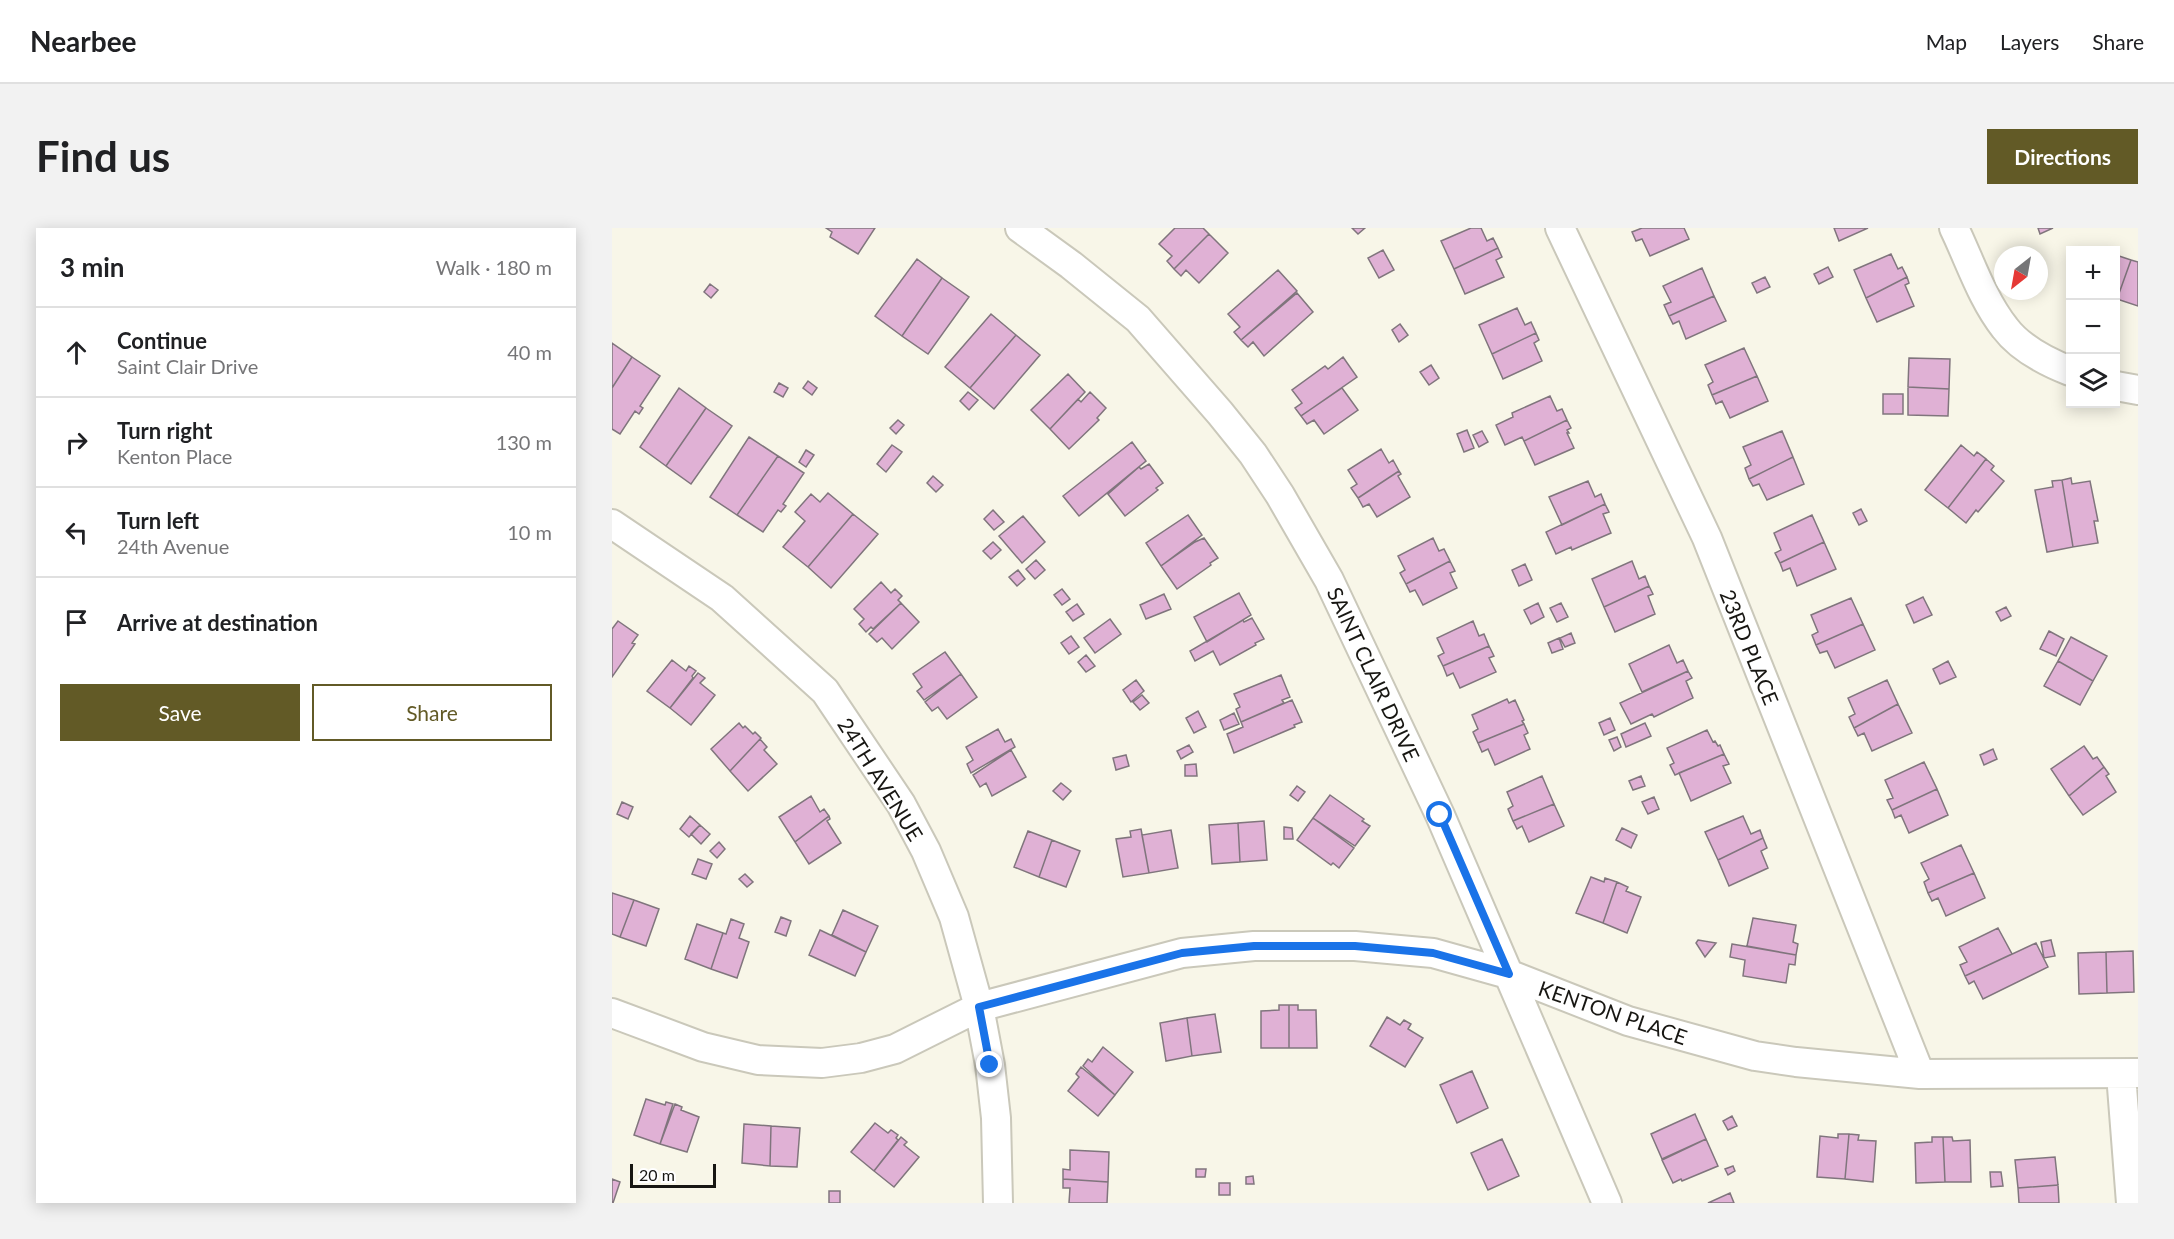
<!DOCTYPE html>
<meta charset="utf-8">
<style>
:root{--surface:#fff;--page:#f2f2f2;--text:#202124;--muted:#757577;--line:#e0e0e0;--accent:#625a26}
body{margin:0;font-family:Lato,sans-serif;background:var(--page);color:var(--text)}
.controls{position:absolute;right:18px;top:18px;display:grid;overflow:hidden;border-radius:0px;box-shadow:0 3px 15px #0003}
.controls button{width:54px;height:54px;display:grid;place-items:center;padding:0;border:0;border-bottom:2px solid var(--line);background:var(--surface);color:var(--text);font:30px sans-serif}
.compass{position:absolute;left:1382px;top:18px;width:54px;height:54px;border-radius:50%;background:var(--surface);box-shadow:0 3px 15px #0003;rotate:211deg}
.scale{position:absolute;left:18px;bottom:15px;width:86px;box-sizing:border-box;padding-left:6px;border:3px solid #171612;border-top:0;font-size:16px;line-height:21px;white-space:nowrap;color:#171612;-webkit-text-stroke:4px #fff;paint-order:stroke}
.stop{position:absolute;width:18px;height:18px;margin:-14px;border:4px solid #1a73e8;border-radius:50%;background:#fff}
.stop.end{background:#1a73e8;border-color:#fff;box-shadow:0 2px 6px #0008}
.list{margin:0;padding:0;list-style:none}
h2{display:flex;justify-content:space-between;align-items:center;height:78px;margin:0;padding:0 24px;font-size:26px}
h2 small{font-size:20px;font-weight:400;color:var(--muted)}
.list li{display:grid;grid-template-columns:39px 1fr auto;gap:18px;align-items:center;box-sizing:border-box;height:90px;padding:0 24px;border-top:2px solid var(--line)}
.list b{display:block;font-size:22px;white-space:nowrap}
.list p{margin:0;font-size:20px;white-space:nowrap;color:var(--muted)}
.list em{font-size:20px;font-style:normal;color:var(--muted)}
.actions{display:flex;gap:12px;padding:18px 24px}
.actions a{flex:1;padding:14px 0;border:2px solid var(--accent);border-radius:0px;text-align:center;font-size:21px;color:var(--accent)}
.actions .main{background:var(--accent);color:#fff}
.icon{flex:none;width:33px;height:33px;fill:none;stroke:currentColor;stroke-width:2;stroke-linecap:round;stroke-linejoin:round}
.map{position:relative;flex:none;width:1526px;height:975px;overflow:hidden;border-radius:0px}
header{display:flex;align-items:center;gap:36px;box-sizing:border-box;height:84px;padding:0 30px;background:var(--surface);border-bottom:2px solid var(--line)}
header strong{font-size:28px}
nav{display:flex;gap:33px;margin-inline-start:auto;font-size:21px}
.intro{display:flex;align-items:center;justify-content:space-between;box-sizing:border-box;height:144px;padding:0 36px}
h1{margin:0;font-size:42px}
.button{padding:15px 27px;border-radius:0px;background:var(--accent);color:#fff;font-size:21px;font-weight:700}
main{display:flex;gap:36px;padding:0 36px}
aside{flex:1;background:var(--surface);border-radius:0px;box-shadow:0 3px 15px #0003}
.map>svg:first-child{display:block}
.building{fill:#e0b1d5;stroke:#80757d;stroke-width:1.5}
.lines{fill:none;stroke-linecap:round;stroke-linejoin:round}
.minor-casing{stroke:#cac8ba;stroke-width:32}
.minor{stroke:#fff;stroke-width:28}
.route{stroke:#1a73e8;stroke-width:8}
.labels{text-anchor:middle;dominant-baseline:central;stroke-width:4.5;stroke-linejoin:round;paint-order:stroke}
.street-label{font-size:21px;fill:#171612;stroke:#fff}
</style>
<header>
<strong>Nearbee</strong>
<nav><a>Map</a><a>Layers</a><a>Share</a></nav>
</header>
<div class="intro"><h1>Find us</h1><a class="button">Directions</a></div>
<main>
<aside>
<h2>3 min<small>Walk · 180 m</small></h2>
<ul class="list">
<li><svg class="icon" aria-label="ahead" viewBox="0 0 24 24"><path d="M12 20V5M6 11l6-6 6 6"/></svg><div><b>Continue</b><p>Saint Clair Drive</p></div><em>40 m</em></li>
<li><svg class="icon" aria-label="right" viewBox="0 0 24 24"><path d="M7 20v-9h11M14 6l5 5-5 5"/></svg><div><b>Turn right</b><p>Kenton Place</p></div><em>130 m</em></li>
<li><svg class="icon" aria-label="left" viewBox="0 0 24 24"><path d="M17 20v-9H6M10 6l-5 5 5 5"/></svg><div><b>Turn left</b><p>24th Avenue</p></div><em>10 m</em></li>
<li><svg class="icon" aria-label="arrive" viewBox="0 0 24 24"><path d="M6 21V4h12l-3 4 3 4H6"/></svg><div><b>Arrive at destination</b></div></li>
</ul>
<div class="actions"><a class="main">Save</a><a>Share</a></div>
</aside>
<div class="map">
<svg width="1526" height="975" viewBox="0 0 1526 975">
<rect width="100%" height="100%" fill="#f8f6e8"/>
<path class="building" d="M214 0H263L246 26 218 9 220 4Z
M563 0H591L597 6 562 41 555 33 560 28 547 16Z
M740 0H753L746 6Z
M859 0H869L875 13 881 10 886 20 842 41 829 13Z
M1030 0H1072L1077 11 1038 28 1030 11 1024 13 1020 4Z
M1222 0H1256L1227 13Z
M1426 0H1441L1428 6Z
M597 6 616 25 587 55 574 42 569 48 562 41Z
M886 20 890 29 884 32 892 49 853 66 842 41Z
M771 22 782 42 767 50 756 30Z
M1279 26 1286 41 1290 39 1295 49 1254 70 1242 42Z
M1504 27 1519 32 1505 71 1504 70Z
M305 31 330 50 290 108 263 88Z
M1519 32 1526 34V78L1505 71Z
M1216 39 1221 49 1207 56 1202 46Z
M1090 40 1102 68 1057 88 1052 77 1059 74 1051 58Z
M666 42 685 63 629 112 622 104 628 99 616 86Z
M1153 49 1158 59 1145 65 1140 55Z
M1295 49 1297 55 1293 57 1302 78 1265 94 1254 70Z
M330 50 357 69 316 126 290 108Z
M98 56 106 62 99 70 92 64Z
M685 65 701 84 652 128 641 114 636 119 629 112Z
M1102 68 1114 93 1074 111 1067 93 1061 96 1057 88Z
M905 80 913 97 919 94 924 105 880 126 867 97Z
M379 86 404 107 358 160 333 139Z
M788 96 796 107 787 114 780 102Z
M924 105 927 112 922 115 930 133 891 151 880 126Z
M404 107 428 127 382 181 358 160Z
M0 115 20 129 0 160Z
M1132 120 1145 148 1100 167 1096 157 1101 154 1093 137Z
M20 129 48 148 28 178 31 180 27 186 23 183 8 206 0 201V160Z
M731 129 745 149 689 188 683 180 690 175 680 162 713 138 716 141Z
M1297 130 1338 131 1337 161 1296 159Z
M819 137 827 150 817 157 808 144Z
M456 146 473 164 438 201 419 182Z
M1145 148 1156 173 1118 190 1110 173 1104 176 1100 167Z
M196 153 205 160 200 167 191 160Z
M167 155 176 160 171 169 162 164Z
M1296 159 1337 161 1336 188 1296 187Z
M67 160 94 180 54 238 28 219Z
M730 160 746 182 712 206 702 192 695 196 689 188Z
M356 164 366 172 357 182 348 173Z
M478 164 494 180 485 190 487 192 457 221 438 201 466 171 469 174Z
M1271 166H1291V186H1271Z
M938 168 945 183 950 181 955 192 912 213 910 209 893 217 884 197 901 189 900 185Z
M94 180 120 198 79 256 54 238Z
M286 192 292 197 284 206 278 200Z
M955 192 959 200 955 202 957 205H955L962 220 923 237 912 213Z
M855 202 862 220 852 224 845 206Z
M870 203 876 214 867 219 861 207Z
M1170 203 1181 229 1137 251 1133 240 1139 237 1131 219Z
M137 209 166 228 125 287 98 269Z
M520 214 534 233 467 288 451 268Z
M280 217 290 224 274 244 265 236Z
M1349 217 1362 228 1365 224 1374 231 1336 280 1313 262Z
M769 221 777 235 781 232 787 243 746 270 739 260 745 256 736 242Z
M194 222 202 227 194 239 187 234Z
M166 228 192 245 171 276 174 278 169 284 166 282 151 304 125 287Z
M1181 229 1192 256 1155 272 1147 256 1141 258 1137 251Z
M1374 231 1382 238 1379 242 1392 253 1366 284 1364 282 1354 295 1336 280Z
M537 236 551 255 544 260 546 262 513 288 496 266 527 239 529 241Z
M787 243 789 246 786 248 798 269 765 289 757 276 751 279 746 270Z
M321 248 331 257 324 264 315 255Z
M1459 250 1460 256 1478 253 1486 293H1482L1486 315 1461 319 1450 252Z
M1450 252 1461 319 1435 324 1423 262 1441 259 1440 253Z
M976 253 983 269 989 266 993 276 950 297 937 269Z
M216 265 241 286 196 339 171 319 193 293 183 284 199 266 208 274Z
M993 276 997 284 991 286 999 305 960 322 959 319 944 326 934 304Z
M1249 281 1255 293 1247 297 1241 285Z
M381 282 392 294 382 302 372 291Z
M241 286 266 306 219 360 196 339Z
M576 287 590 307 549 338 534 315Z
M1200 287 1212 314 1168 335 1163 325 1169 322 1162 305Z
M411 288 433 314 410 335 387 308Z
M592 310 606 330 598 335 599 337 565 361 549 338 583 314Z
M821 310 827 323 832 321 838 333 794 356 788 345 793 342 786 328Z
M381 314 389 322 379 331 371 323Z
M1212 314 1224 341 1185 358 1178 340 1171 343 1168 335Z
M424 332 433 342 423 351 414 341Z
M838 333 843 343 838 345 845 360 811 377 803 362 798 364 794 356Z
M1020 333 1027 351 1033 348 1037 358 992 379 980 351Z
M913 336 920 352 907 358 900 342Z
M406 342 413 351 405 358 397 349Z
M269 354 279 365 283 361 290 368 286 372 289 375 261 401 259 399 254 404 247 396 252 391 242 381Z
M1037 358 1041 366 1036 368 1043 386 1003 404 992 379Z
M450 361 458 371 450 377 442 367Z
M627 365 639 387 595 414 582 389Z
M552 366 559 381 534 391 528 377Z
M1311 369 1320 387 1302 395 1294 377Z
M1239 370 1251 396 1204 417 1200 407 1206 404 1199 387Z
M289 375 307 394 280 421 270 410 265 414 257 406Z
M926 375 932 389 919 396 912 382Z
M949 375 956 389 945 394 938 380Z
M465 376 472 386 461 393 454 384Z
M1394 379 1399 388 1389 393 1384 384Z
M640 390 652 411 643 415 644 417 608 437 601 423 583 433 578 423 631 392 632 394Z
M498 391 509 406 483 425 472 410Z
M6 393 26 407 20 415 23 416 0 449V401Z
M861 393 867 408 872 406 877 418 831 438 826 428 832 425 825 410Z
M1251 396 1263 422 1223 440 1215 423 1208 425 1204 417Z
M1437 403 1452 411 1444 428 1428 421Z
M959 405 963 415 953 419 948 410Z
M459 408 467 419 457 426 449 415Z
M1459 409 1495 428 1481 453 1446 433Z
M947 410 951 421 940 425 936 415Z
M1057 417 1065 435 1071 432 1076 443 1030 464 1017 436Z
M877 418 882 428 877 430 884 444 848 460 841 445 835 448 831 438Z
M333 424 349 446 312 472 305 463 310 459 301 446Z
M474 427 483 438 474 444 466 434Z
M60 432 74 443 77 438 84 443 80 448 81 450 58 480 35 463Z
M1336 433 1344 449 1328 456 1321 441Z
M1446 433 1481 453 1468 477 1432 458Z
M1076 443 1080 450 1074 453 1081 470 1042 489 1040 486 1019 496 1008 475Z
M86 445 93 450 88 455 103 467 79 497 58 480Z
M349 446 365 469 335 491 326 479 320 483 313 474Z
M669 447 678 469 670 472 672 475 629 494 624 481 628 479 622 466Z
M524 452 532 463 519 474 511 462Z
M1275 452 1286 476 1242 500 1237 489 1243 486 1236 470Z
M530 467 537 475 528 482 521 474Z
M895 471 897 475 903 472 912 492 910 493 912 496 866 515 861 504 866 501 860 487Z
M680 472 690 494 682 497 683 499 622 525 615 506 631 499 629 494Z
M1286 476 1300 505 1260 523 1252 505 1246 508 1242 500Z
M586 483 594 499 582 505 574 490Z
M622 485 627 496 612 502 608 492Z
M998 490 1003 502 992 507 987 495Z
M127 495 131 500 133 498 141 506 143 504 149 510 118 543 99 521Z
M1033 495 1039 508 1014 519 1009 506Z
M912 496 916 505 912 507 918 521 883 537 876 521 870 524 866 515Z
M386 501 393 514 399 511 403 519 359 545 355 536 361 532 354 519Z
M1095 502 1101 514 1103 513 1106 518 1108 517 1112 526 1063 547 1058 537 1062 535 1055 520Z
M1005 509 1009 519 1002 523 997 512Z
M148 511 155 519 152 522 165 536 136 563 118 543Z
M577 517 581 524 569 531 565 523Z
M1472 518 1481 531 1485 529 1492 539 1457 568 1439 541Z
M1381 521 1385 531 1372 537 1368 527Z
M399 522 414 549 380 568 374 555 368 559 361 547Z
M1112 526 1117 536 1111 538 1119 555 1079 573 1067 545Z
M514 527 517 538 504 542 501 530Z
M1312 534 1325 561 1280 582 1275 572 1281 570 1273 552Z
M584 536 585 548H573V537Z
M1492 539 1497 546 1494 548 1504 564 1471 587 1457 568Z
M930 548 942 576 901 593 896 581 901 578 895 564Z
M1029 548 1033 558 1021 562 1017 553Z
M449 555 459 563 451 572 441 563Z
M685 558 693 564 686 573 678 567Z
M1325 561 1336 587 1297 605 1289 587 1283 590 1280 582Z
M718 567 752 591 750 593 758 598 743 618 701 590Z
M199 568 208 584 212 581 217 588 183 614 167 589Z
M1042 569 1047 581 1036 586 1030 574Z
M10 574 21 579 16 591 5 586Z
M942 576 952 598 917 614 910 598 905 601 901 593Z
M78 588 88 597 77 609 68 601Z
M217 588 218 591 215 593 229 615 197 636 183 614Z
M1131 588 1139 606 1148 602 1151 610 1106 632 1093 604Z
M701 590 742 620 727 640 721 635 719 637 685 612Z
M652 593 655 632 628 634 626 595Z
M626 595 628 634 600 636 597 597Z
M88 597 98 606 89 616 79 606Z
M672 599 680 600 681 611H672Z
M1010 600 1025 607 1019 620 1004 612Z
M529 601 537 645 511 649 504 611 519 609 518 603Z
M559 602 566 640 537 645 530 607Z
M416 603 440 612 427 649 402 639Z
M1151 610 1155 620 1149 623 1156 640 1117 658 1106 632Z
M440 612 468 623 454 659 427 649Z
M107 614 113 621 105 630 98 623Z
M1349 617 1362 645 1316 665 1312 654 1317 651 1309 635Z
M86 631 100 636 94 651 80 646Z
M1362 645 1373 670 1334 688 1326 670 1320 673 1316 665Z
M133 646 141 654 135 659 127 651Z
M979 649 992 654 993 650 1005 654 991 695 964 685Z
M1005 654 1016 659 1014 663 1029 669 1015 705 991 695Z
M0 665 22 672 8 709 0 706Z
M22 672 47 681 34 718 8 709Z
M231 682 266 698 254 724 220 707Z
M169 689 179 693 174 708 163 704Z
M1141 690 1184 697 1181 714 1186 716 1184 727 1135 718Z
M119 691 132 696 127 710 137 714 125 750 99 741 111 705 114 706Z
M85 696 111 705 99 741 73 731Z
M1386 700 1400 726 1353 748 1348 737 1355 734 1347 719Z
M208 702 254 724 243 748 197 727Z
M1086 712 1104 715 1093 729 1084 715Z
M1439 712 1443 728 1432 730 1429 714Z
M1424 715 1436 739 1371 771 1362 753 1357 756 1353 748Z
M1120 716 1184 727 1183 737 1177 736 1174 755 1131 748 1133 732 1118 729Z
M1521 723 1522 764 1495 765 1494 724Z
M1494 724 1495 765 1467 766 1466 725Z
M667 777H677V820H649V783L667 782Z
M677 777H686V782H704L705 820H677Z
M603 786 609 824 580 828 575 790Z
M775 789 788 797 792 792 799 796 796 801 811 810 793 839 758 818Z
M575 790 580 828 554 833 548 795Z
M491 819 521 844 503 867 471 838 476 831 480 834Z
M469 839 503 867 486 888 456 863 467 849 464 846Z
M860 843 876 880 845 895 828 857Z
M34 871 53 877 54 874 61 876 48 916 22 907Z
M63 876 70 879 69 882 87 889 75 924 48 916Z
M1083 886 1094 911 1050 931 1039 906Z
M1120 888 1125 898 1116 902 1111 893Z
M263 895 276 905 279 902 286 907 284 910 286 912 262 943 239 924Z
M132 896 159 898 158 938 130 935Z
M159 898 188 900 185 939 158 938Z
M1226 906H1237L1233 951 1205 949 1208 908 1226 910Z
M1237 906 1247 907 1246 912 1264 913 1261 954 1233 951Z
M289 909 295 914 292 917 307 929 282 959 262 943Z
M1320 909H1331L1333 954 1304 955 1303 915 1320 914Z
M1331 909H1340L1341 913 1358 912 1359 954H1333Z
M890 911 907 948 876 962 859 925Z
M1094 911 1106 938 1070 953 1069 951 1061 955 1050 932Z
M458 922 497 924 496 954 451 951V941L458 942Z
M1443 929 1446 957 1406 960 1403 932Z
M1121 938 1123 943 1116 947 1113 941Z
M584 941H594L593 949H584Z
M1378 944H1389L1391 958 1379 959Z
M641 948 642 956H634V949Z
M0 951 8 954 1 975H0Z
M451 951 496 954 495 975H457L458 960H451Z
M607 955H618V967H607Z
M1446 957 1447 975H1407L1406 960Z
M217 963H228V975H217Z
M1118 965 1122 975H1096Z"/>
<g class="lines">
<g class="minor-casing">
<path id="minor" d="M408 0 459 37 526 91 608 185 641 226 668 267 717 352 828 587 995 975
M948 0 1095 310 1308 846
M1342 0C1358 33 1370 71 1393 100 1408 120 1435 134 1458 143
M1504 158 1526 162
M0 296 110 370 213 463 289 576 314 623 342 689 367 779 378 837 384 890 386 975
M0 785 91 819 146 832 210 835 249 830 283 821 367 779 570 725 642 718H743L821 725 896 746 1016 793 1143 828 1184 834 1308 846 1526 845
M1509 846 1519 975"/>
</g>
<use href="#minor" class="minor"/>
</g>
<g class="lines">
<path class="route" d="M378 837 367 779 570 725 642 718H743L821 725 897 746 828 587"/>
</g>
<g class="labels">
<g class="street-label">
<text transform="translate(1138 419) rotate(68)">23RD PLACE</text>
<text transform="translate(762 446) rotate(65)">SAINT CLAIR DRIVE</text>
<text transform="translate(269 551) rotate(58)">24TH AVENUE</text>
<text transform="translate(1001 784) rotate(19)">KENTON PLACE</text>
</g>
</g>
</svg>
<div class="controls">
<button>+</button>
<button>−</button>
<button><svg class="icon" aria-label="layers" viewBox="0 0 24 24"><path d="M12 4l9 5-9 5-9-5zM3 14l9 5 9-5"/></svg></button>
</div>
<svg class="compass" viewBox="-18 -18 36 36"><path d="M0-13l5 13h-10z" fill="#e53935"/><path d="M0 13l5-13h-10z" fill="#757577"/></svg>
<div class="scale">20 m</div>
<div class="stop" style="left:828px;top:587px"></div>
<div class="stop end" style="left:378px;top:837px"></div>
</div>
</main>
